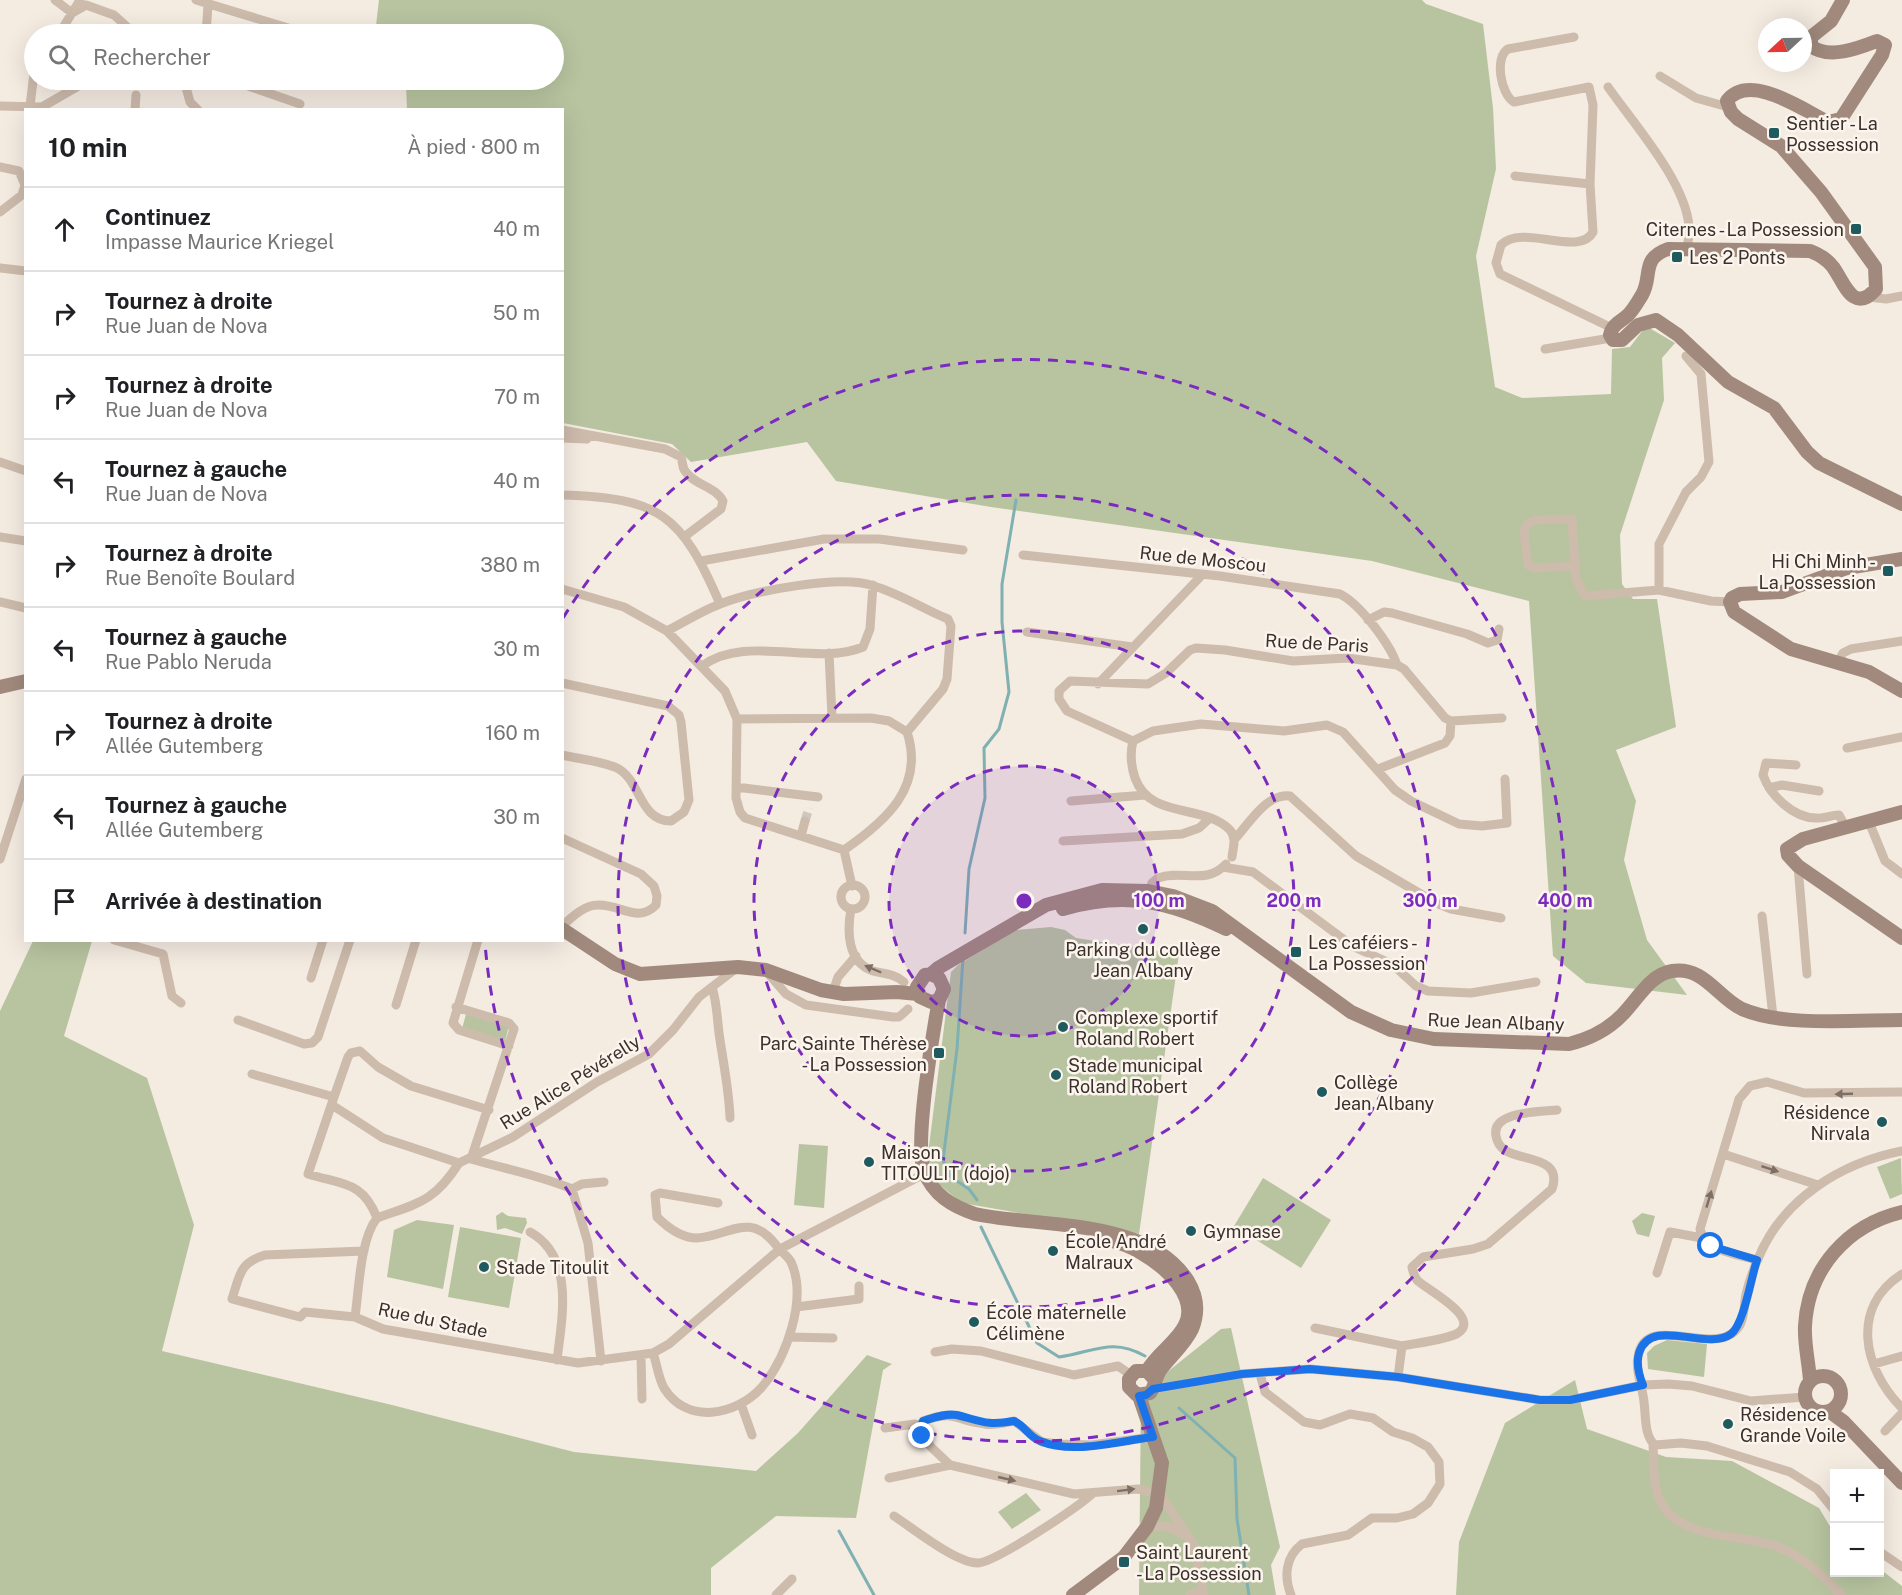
<!DOCTYPE html>
<html lang="fr">
<meta charset="utf-8">
<style>
:root{--surface:#fff;--page:#f6f6f6;--text:#202124;--muted:#757577;--line:#e0e0e0}
body{margin:0;font-family:"Public Sans",sans-serif;background:var(--page);color:var(--text)}
.controls{position:absolute;right:18px;bottom:18px;display:grid;overflow:hidden;border-radius:0px;box-shadow:0 6px 24px #0002}
.controls button{width:54px;height:54px;display:grid;place-items:center;padding:0;border:0;border-bottom:2px solid var(--line);background:var(--surface);color:var(--text);font:30px sans-serif}
.compass{position:absolute;left:1758px;top:18px;width:54px;height:54px;border-radius:50%;background:var(--surface);box-shadow:0 6px 24px #0002;rotate:248deg}
.stop{position:absolute;width:18px;height:18px;margin:-14px;border:4px solid #1a73e8;border-radius:50%;background:#fff}
.stop.end{background:#1a73e8;border-color:#fff;box-shadow:0 2px 6px #0008}
.list{margin:0;padding:0;list-style:none}
h2{display:flex;justify-content:space-between;align-items:center;height:78px;margin:0;padding:0 24px;font-size:26px}
h2 small{font-size:20px;font-weight:400;color:var(--muted)}
.list li{display:grid;grid-template-columns:39px 1fr auto;gap:18px;align-items:center;box-sizing:border-box;height:84px;padding:0 24px;border-top:2px solid var(--line)}
.list b{display:block;font-size:22px;white-space:nowrap}
.list p{margin:0;font-size:20px;white-space:nowrap;color:var(--muted)}
.list em{font-size:20px;font-style:normal;color:var(--muted)}
.icon{flex:none;width:33px;height:33px;fill:none;stroke:currentColor;stroke-width:2;stroke-linecap:round;stroke-linejoin:round}
.map{position:relative;flex:none;width:1902px;height:1595px;overflow:hidden}
.search{position:absolute;background:var(--surface);box-shadow:0 6px 24px #0002;left:24px;top:24px;width:540px;height:66px;display:flex;align-items:center;gap:15px;box-sizing:border-box;padding:0 21px;border-radius:33px;color:var(--muted);font-size:22px}
.panel{position:absolute;background:var(--surface);box-shadow:0 6px 24px #0002;left:24px;top:108px;width:540px;height:834px;border-radius:0px}
.map>svg:first-child{display:block}
.green{fill:#b8c4a0}
.lines{fill:none;stroke-linecap:round;stroke-linejoin:round}
.stream{stroke:#7fb0b2;stroke-width:3}
.street-tunnel{stroke:#cfc6bd;stroke-width:9;stroke-dasharray:9 4.5;stroke-linecap:butt}
.street{stroke:#cdbbac;stroke-width:9}
.secondary{stroke:#a18a7d;stroke-width:14}
.oneway{fill:#7d6f65}
.route{stroke:#1a73e8;stroke-width:8}
.ring{fill:none;stroke:#7b2cbf;stroke-width:3;stroke-dasharray:10 8}
.poi-dot{fill:#1f5a5e;stroke:#fbf5ee;stroke-width:2}
.labels{text-anchor:middle;dominant-baseline:central;stroke-width:5;stroke-linejoin:round;paint-order:stroke}
.poi-label{font-size:18px;fill:#3b302b;stroke:#fbf5ee;text-anchor:start}
.street-label{font-size:18px;fill:#3b302b;stroke:#fbf5ee}
.centre{fill:#7b2cbf;stroke:#fbf5ee;stroke-width:3}
.ring-label{font-size:18px;text-anchor:middle;font-weight:bold;fill:#7b2cbf;stroke:#fbf5ee;stroke-width:5;stroke-linejoin:round;paint-order:stroke}
</style>
<div class="map">
<svg width="1902" height="1595" viewBox="0 0 1902 1595">
<rect width="100%" height="100%" fill="#f4ebe1"/>
<path class="green" d="M379 0H1422L1426 4 1483 24 1493 108 1496 169 1476 256 1495 387 1522 398 1611 394 1612 349 1630 347 1646 326 1675 343 1662 358 1664 400 1620 535 1622 584 1633 599H1657L1676 727 1616 750 1636 801 1624 860 1647 940 1687 995 1586 983 1553 956 1529 601 1372 561 991 507 836 481 807 442 691 462 672 444 563 423 562 110 407 109 406 84 373 80H554V34H375Z
M1051 927 1065 930 1076 938 1179 954 1139 1234 962 1203 937 1183 930 1170 928 1154 951 972 958 965 1015 930Z
M33 941H92L64 1036 147 1078 194 1225 162 1351 392 1405 574 1452 756 1471 798 1433 867 1355 892 1364 883 1370 856 1518 776 1516 711 1568V1595H0V1011Z
M466 1014 509 1026 505 1041 462 1029Z
M799 1144 828 1146 824 1208 794 1205Z
M1901 1158 1902 1194 1890 1199 1877 1167Z
M1263 1178 1331 1220 1301 1268 1234 1226Z
M502 1212 508 1216 526 1218 527 1223 522 1234 505 1228 497 1230 496 1216Z
M1642 1213 1655 1216 1649 1237 1637 1234 1632 1221Z
M417 1220 454 1225 443 1289 387 1277 394 1230Z
M460 1227 521 1238 509 1308 448 1297Z
M1231 1328 1280 1547 1271 1565 1276 1595H1139L1141 1393 1221 1329Z
M1667 1340 1707 1344 1704 1377 1648 1369 1647 1353 1654 1346Z
M1575 1380 1587 1429 1666 1457 1732 1461 1819 1508 1834 1533V1572H1880V1569L1902 1586V1595H1456L1459 1542 1505 1423Z
M1026 1493 1041 1510 1012 1529 998 1512Z"/>
<g class="lines">
<path class="stream" d="M965 933 969 869 985 798 984 748 999 729 1009 692 1002 622V584L1016 500
M963 959 957 1049 943 1160 951 1177 969 1189 977 1200
M981 1227 1037 1343 1059 1357C1094 1352 1112 1337 1145 1356
M1179 1408 1235 1458 1237 1519 1249 1595
M839 1531 874 1595"/>
<path class="street-tunnel" d="M805 821 809 808"/>
<path class="street" d="M55 0 72 13 86 5 114 15 135 34
M196 0 308 34
M59 34 80 0
M206 34 208 5
M1574 37 1508 49C1494 57 1501 95 1514 102L1589 87 1593 105 1590 184 1593 232C1579 258 1523 223 1501 245L1496 263 1500 274 1612 328
M1660 76 1696 98 1728 107
M184 80 190 102 198 110
M231 80 300 104
M1608 87C1634 124 1685 181 1689 226 1690 233 1688 241 1687 249
M0 106 42 107 80 85 100 84
M30 106 34 73
M135 110 136 95
M0 167 19 171 25 185 22 195 0 212
M1515 176 1590 184
M0 268 26 271
M1869 297 1886 299 1902 296
M1545 349 1611 338
M562 430 665 449 681 457C683 462 682 467 685 471 694 485 715 486 723 501L721 509 684 537
M562 438 587 439
M0 462 26 471
M562 495C660 498 681 514 720 604
M0 537 26 541
M1023 555 1220 576 1340 594C1360 604 1390 644 1397 665
M701 561 824 539H879L963 550
M1575 566 1534 568 1528 565 1524 532 1527 524 1536 520 1572 519 1576 579 1585 596 1659 590 1711 601 1730 602
M562 589 624 607 667 631 725 691 737 719 736 798 740 812 745 818 844 850
M1659 590V544L1686 492 1701 477 1709 462 1701 374 1686 356
M0 602 26 608
M1368 620 1384 612 1392 613 1467 634 1488 643 1497 640 1499 629
M667 631C684 622 702 611 720 604 754 591 840 574 874 586 897 593 919 606 941 616L948 619 951 626 947 679 943 689 907 732
M1027 632 1132 647
M829 653 832 717
M1838 662 1843 653 1851 649 1902 641
M702 666C746 633 815 667 863 647L870 629 873 585
M562 683 668 706 679 715 681 722 689 800 684 812 671 821C639 821 641 780 617 768 602 761 579 759 562 755
M1098 684 1201 576
M737 719 871 718 889 721 907 732C925 787 886 821 844 850
M1133 741 1067 711 1059 699V691L1070 681 1148 684 1166 673 1190 650 1196 648 1225 650 1293 661 1347 658 1397 665 1404 669 1445 718 1451 721 1502 718
M1133 741 1153 731 1201 724 1284 731 1327 725 1343 732 1395 790 1411 801 1459 824 1482 826 1507 823 1505 779
M1133 741C1130 753 1131 766 1135 778 1150 820 1204 803 1230 830 1237 838 1233 848 1232 857
M1847 748 1902 737
M1796 765 1766 763 1763 775C1770 795 1793 818 1816 818 1824 819 1831 815 1839 815L1846 828
M1378 769 1445 743 1450 736 1451 721
M736 787 818 797
M1769 788 1782 785 1819 791
M1071 801 1145 795
M1869 822 1885 861 1902 874
M801 836 805 821
M562 838 641 874 654 886 657 896 656 905C638 924 620 904 598 905 584 905 572 917 562 926
M1234 840C1249 824 1266 793 1290 796L1356 856 1436 903 1451 909 1501 918
M1063 841 1182 834 1199 828 1209 819
M844 850 852 886
M0 859 26 779
M1798 866 1807 974
M1223 867 1253 872 1354 947 1392 964 1416 986 1428 991 1471 993 1536 982
M841 897a12 12 0 1 1 24 0a12 12 0 1 1-24 0Z
M1147 895 1152 883 1158 878C1182 869 1206 886 1226 864
M851 909C847 931 847 962 873 971 884 974 895 974 904 982
M1762 916 1773 1017
M114 940 163 954 172 996 181 1003
M478 940 453 1023 459 1030 509 1046
M766 971 786 994 806 1005 893 1017H899L908 1009
M311 978 323 940
M712 987C717 1003 717 1017 719 1033 723 1062 729 1089 730 1118
M833 992 838 977 856 956
M396 1005 416 940
M456 1007 509 1023 514 1029 471 1159
M238 1020 304 1044 312 1043 318 1037 350 940
M252 1074 334 1097 348 1057 351 1053 360 1051 378 1067 411 1086 489 1110
M334 1097 308 1174C343 1185 363 1181 377 1218
M332 1105 383 1138 459 1163
M1723 1154 1818 1185
M471 1159C505 1169 539 1175 572 1189L582 1184 604 1182
M459 1163C434 1202 419 1203 377 1218 360 1239 359 1290 355 1317L383 1329 578 1363 653 1353 669 1344 780 1249 926 1173
M459 1163 513 1137 597 1082 649 1054 673 1030 699 997 738 967
M572 1189 588 1243 601 1361
M530 1232C575 1257 562 1318 557 1360
M1757 1260C1738 1254 1705 1252 1700 1229L1739 1099 1750 1086 1767 1082 1804 1093 1902 1092
M1657 1273 1670 1232 1702 1238
M1902 1274C1850 1307 1863 1369 1902 1408
M796 1307 859 1299V1286
M355 1317 305 1312 300 1317 232 1299C240 1275 239 1263 265 1255L364 1251
M1315 1328 1402 1346
M790 1337 833 1338
M935 1352 952 1349 981 1351 1074 1375 1118 1366 1131 1375
M653 1353C657 1364 658 1377 664 1388 687 1425 736 1416 762 1387 786 1358 808 1299 791 1262 788 1256 780 1251 776 1245 749 1210 728 1237 697 1238 682 1238 667 1227 657 1217L655 1195 660 1193 718 1203
M641 1356 642 1399
M1874 1364 1902 1356
M1260 1374 1265 1392 1304 1422 1320 1425 1350 1414 1373 1418 1393 1432 1412 1438 1428 1447 1439 1462 1440 1484 1428 1503 1413 1514 1397 1518H1372L1348 1535 1302 1544C1285 1557 1284 1577 1291 1595
M1398 1377 1402 1346C1416 1343 1446 1340 1458 1333 1482 1317 1425 1289 1417 1280 1414 1276 1413 1272 1412 1267L1423 1257 1473 1249 1488 1244 1552 1189C1563 1157 1524 1161 1506 1151 1501 1148 1497 1142 1496 1136 1491 1111 1540 1112 1557 1110
M1153 1389 1242 1374 1310 1369 1398 1377 1540 1400H1570L1643 1385 1668 1384 1692 1386 1751 1401 1805 1397
M741 1404 752 1435
M885 1428 915 1424 919 1425
M1885 1431 1902 1413
M1653 1443C1654 1463 1652 1489 1663 1506 1686 1542 1749 1533 1783 1549 1804 1559 1825 1577 1841 1595
M950 1465 931 1447 919 1430 923 1421C957 1409 954 1421 985 1424 995 1426 1004 1423 1014 1421L1042 1442 1059 1444 1091 1445 1153 1437
M889 1478 950 1465 1074 1494 1138 1489 1160 1494 1194 1546 1204 1595
M1834 1510 1817 1489 1790 1472 1707 1446 1681 1443 1655 1445C1644 1436 1646 1416 1644 1402 1643 1388 1635 1371 1638 1357 1645 1308 1718 1362 1740 1325 1745 1315 1744 1304 1746 1294 1749 1282 1753 1270 1758 1259 1782 1199 1841 1163 1902 1151
M894 1516C914 1529 956 1563 978 1563 996 1562 1078 1507 1092 1494
M1147 1527 1167 1526 1184 1535
M1880 1552 1902 1567
M776 1595 792 1579
M1190 1595 1203 1590"/>
<path class="secondary" d="M1843 0 1831 21 1811 37V46C1829 60 1859 48 1877 41L1885 45 1882 55 1841 119 1828 122C1805 111 1749 71 1727 101L1731 112 1738 119 1781 146 1821 192 1875 267 1876 289C1853 315 1844 282 1833 267 1826 258 1819 255 1810 251L1668 249C1640 259 1653 276 1642 295 1638 301 1634 309 1628 315 1621 322 1612 324 1610 335L1613 340H1622L1638 325 1656 320 1678 335 1728 382 1774 408 1807 452 1819 463 1902 504
M1902 559 1847 568 1782 592 1740 594 1732 598 1730 602 1734 612 1791 649 1869 672 1902 691
M0 687 26 681
M1902 812 1803 839 1787 849 1788 855 1798 866 1902 938
M1063 909C1125 891 1169 901 1226 929
M562 929 615 964 640 974 738 967 766 970 821 990 844 994 897 992 918 994
M931 974 939 978 944 989 939 1000 931 1002 920 997 917 987 925 975 931 974 938 968 1046 905 1102 890 1148 891 1173 896 1212 911 1351 1012 1391 1030 1434 1039 1569 1044C1589 1039 1606 1031 1621 1016 1636 1002 1650 974 1672 971 1704 966 1717 997 1742 1009 1782 1027 1857 1020 1902 1020
M939 1000C933 1032 914 1143 924 1171 933 1195 952 1206 975 1214 1041 1228 1147 1217 1188 1281 1197 1296 1199 1312 1192 1329 1185 1344 1171 1356 1161 1369 1155 1377 1156 1385 1150 1393L1137 1395 1129 1387V1379L1136 1371H1147L1154 1379
M1115 1242C1144 1248 1203 1290 1185 1325 1177 1342 1156 1354 1147 1371
M1805 1394a18 18 0 1 1 36 0a18 18 0 1 1-36 0Z
M1810 1381C1809 1363 1804 1344 1805 1326 1808 1269 1847 1225 1902 1212
M1829 1411 1844 1422 1902 1483
M1073 1595 1124 1557 1147 1527 1156 1508 1162 1463 1139 1396"/>
</g>
<defs><path id="oneway-solid" d="M-6-.8H1V-3.2L6.5 0L1 3.2V.8H-6Z" transform="scale(1.5)"/></defs>
<g class="oneway">
<use href="#oneway-solid" transform="translate(873 969) rotate(-157)"/>
<use href="#oneway-solid" transform="translate(1844 1094) rotate(178)"/>
<use href="#oneway-solid" transform="translate(1770 1169) rotate(18)"/>
<use href="#oneway-solid" transform="translate(1709 1199) rotate(-73)"/>
<use href="#oneway-solid" transform="translate(1007 1479) rotate(13)"/>
<use href="#oneway-solid" transform="translate(1126 1490) rotate(-7)"/>
</g>
<g class="lines">
<path class="route" d="M922 1436 919 1430 923 1421C933 1418 945 1413 957 1415 981 1421 987 1426 1014 1421 1025 1426 1029 1437 1040 1441 1073 1455 1119 1441 1153 1437L1139 1396 1146 1395 1153 1389 1242 1374 1310 1369 1398 1377 1540 1400H1570L1643 1385C1639 1375 1636 1363 1639 1353 1651 1315 1706 1352 1731 1334 1744 1324 1751 1278 1757 1260L1711 1246"/>
</g>
<circle cx="1024" cy="901" r="135" fill="#7b2cbf" fill-opacity=".12"/>
<g class="ring">
<circle cx="1024" cy="901" r="135"/>
<circle cx="1024" cy="901" r="270"/>
<circle cx="1024" cy="901" r="406"/>
<path d="M563 618A541 541 0 1 1 485 943"/>
</g>
<g class="poi-dot">
<rect x="1768" y="127" width="12" height="12" rx="3"/>
<rect x="1850" y="223" width="12" height="12" rx="3"/>
<rect x="1671" y="251" width="12" height="12" rx="3"/>
<rect x="1882" y="565" width="12" height="12" rx="3"/>
<circle cx="1143" cy="929" r="6"/>
<rect x="1290" y="946" width="12" height="12" rx="3"/>
<circle cx="1063" cy="1027" r="6"/>
<rect x="933" y="1047" width="12" height="12" rx="3"/>
<circle cx="1056" cy="1075" r="6"/>
<circle cx="1322" cy="1092" r="6"/>
<circle cx="1882" cy="1122" r="6"/>
<circle cx="869" cy="1162" r="6"/>
<circle cx="1191" cy="1231" r="6"/>
<circle cx="1053" cy="1251" r="6"/>
<circle cx="484" cy="1267" r="6"/>
<circle cx="974" cy="1322" r="6"/>
<circle cx="1728" cy="1424" r="6"/>
<rect x="1118" y="1556" width="12" height="12" rx="3"/>
</g>
<g class="labels">
<g class="poi-label">
<text x="1786" y="123">Sentier - La<tspan x="1786" dy="21">Possession</tspan></text>
<text x="1844" y="229" text-anchor="end">Citernes - La Possession</text>
<text x="1689" y="257">Les 2 Ponts</text>
<text x="1876" y="561" text-anchor="end">Hi Chi Minh -<tspan x="1876" dy="21">La Possession</tspan></text>
<text x="1308" y="942">Les caféiers -<tspan x="1308" dy="21">La Possession</tspan></text>
<text x="1143" y="949" text-anchor="middle">Parking du collège<tspan x="1143" dy="21">Jean Albany</tspan></text>
<text x="1075" y="1017">Complexe sportif<tspan x="1075" dy="21">Roland Robert</tspan></text>
<text x="927" y="1043" text-anchor="end">Parc Sainte Thérèse<tspan x="927" dy="21">- La Possession</tspan></text>
<text x="1068" y="1065">Stade municipal<tspan x="1068" dy="21">Roland Robert</tspan></text>
<text x="1334" y="1082">Collège<tspan x="1334" dy="21">Jean Albany</tspan></text>
<text x="1870" y="1112" text-anchor="end">Résidence<tspan x="1870" dy="21">Nirvala</tspan></text>
<text x="881" y="1152">Maison<tspan x="881" dy="21">TITOULIT (dojo)</tspan></text>
<text x="1203" y="1231">Gymnase</text>
<text x="1065" y="1241">École André<tspan x="1065" dy="21">Malraux</tspan></text>
<text x="496" y="1267">Stade Titoulit</text>
<text x="986" y="1312">École maternelle<tspan x="986" dy="21">Célimène</tspan></text>
<text x="1740" y="1414">Résidence<tspan x="1740" dy="21">Grande Voile</tspan></text>
<text x="1136" y="1552">Saint Laurent<tspan x="1136" dy="21">- La Possession</tspan></text>
</g>
<g class="street-label">
<text transform="translate(1203 559) rotate(6)">Rue de Moscou</text>
<text transform="translate(1317 643) rotate(3)">Rue de Paris</text>
<text transform="translate(1496 1022) rotate(2)">Rue Jean Albany</text>
<text transform="translate(570 1082) rotate(-32)">Rue Alice Pévérelly</text>
<text transform="translate(433 1320) rotate(12)">Rue du Stade</text>
</g>
</g>
<circle cx="1024" cy="901" r="9" class="centre"/>
<g class="ring-label">
<text x="1159" y="907">100 m</text>
<text x="1294" y="907">200 m</text>
<text x="1430" y="907">300 m</text>
<text x="1565" y="907">400 m</text>
</g>
</svg>
<div class="controls">
<button>+</button>
<button>−</button>
</div>
<svg class="compass" viewBox="-18 -18 36 36"><path d="M0-13l5 13h-10z" fill="#e53935"/><path d="M0 13l5-13h-10z" fill="#757577"/></svg>
<div class="stop" style="left:1711px;top:1246px"></div>
<div class="stop end" style="left:922px;top:1436px"></div>
<div class="search"><svg class="icon" aria-label="search" viewBox="0 0 24 24"><circle cx="10" cy="10" r="6"/><path d="M15 15l6 6"/></svg>Rechercher</div>
<section class="panel">
<h2>10 min<small>À pied · 800 m</small></h2>
<ul class="list">
<li><svg class="icon" aria-label="ahead" viewBox="0 0 24 24"><path d="M12 20V5M6 11l6-6 6 6"/></svg><div><b>Continuez</b><p>Impasse Maurice Kriegel</p></div><em>40 m</em></li>
<li><svg class="icon" aria-label="right" viewBox="0 0 24 24"><path d="M7 20v-9h11M14 6l5 5-5 5"/></svg><div><b>Tournez à droite</b><p>Rue Juan de Nova</p></div><em>50 m</em></li>
<li><svg class="icon" aria-label="right" viewBox="0 0 24 24"><path d="M7 20v-9h11M14 6l5 5-5 5"/></svg><div><b>Tournez à droite</b><p>Rue Juan de Nova</p></div><em>70 m</em></li>
<li><svg class="icon" aria-label="left" viewBox="0 0 24 24"><path d="M17 20v-9H6M10 6l-5 5 5 5"/></svg><div><b>Tournez à gauche</b><p>Rue Juan de Nova</p></div><em>40 m</em></li>
<li><svg class="icon" aria-label="right" viewBox="0 0 24 24"><path d="M7 20v-9h11M14 6l5 5-5 5"/></svg><div><b>Tournez à droite</b><p>Rue Benoîte Boulard</p></div><em>380 m</em></li>
<li><svg class="icon" aria-label="left" viewBox="0 0 24 24"><path d="M17 20v-9H6M10 6l-5 5 5 5"/></svg><div><b>Tournez à gauche</b><p>Rue Pablo Neruda</p></div><em>30 m</em></li>
<li><svg class="icon" aria-label="right" viewBox="0 0 24 24"><path d="M7 20v-9h11M14 6l5 5-5 5"/></svg><div><b>Tournez à droite</b><p>Allée Gutemberg</p></div><em>160 m</em></li>
<li><svg class="icon" aria-label="left" viewBox="0 0 24 24"><path d="M17 20v-9H6M10 6l-5 5 5 5"/></svg><div><b>Tournez à gauche</b><p>Allée Gutemberg</p></div><em>30 m</em></li>
<li><svg class="icon" aria-label="arrive" viewBox="0 0 24 24"><path d="M6 21V4h12l-3 4 3 4H6"/></svg><div><b>Arrivée à destination</b></div></li>
</ul>
</section>
</div>
